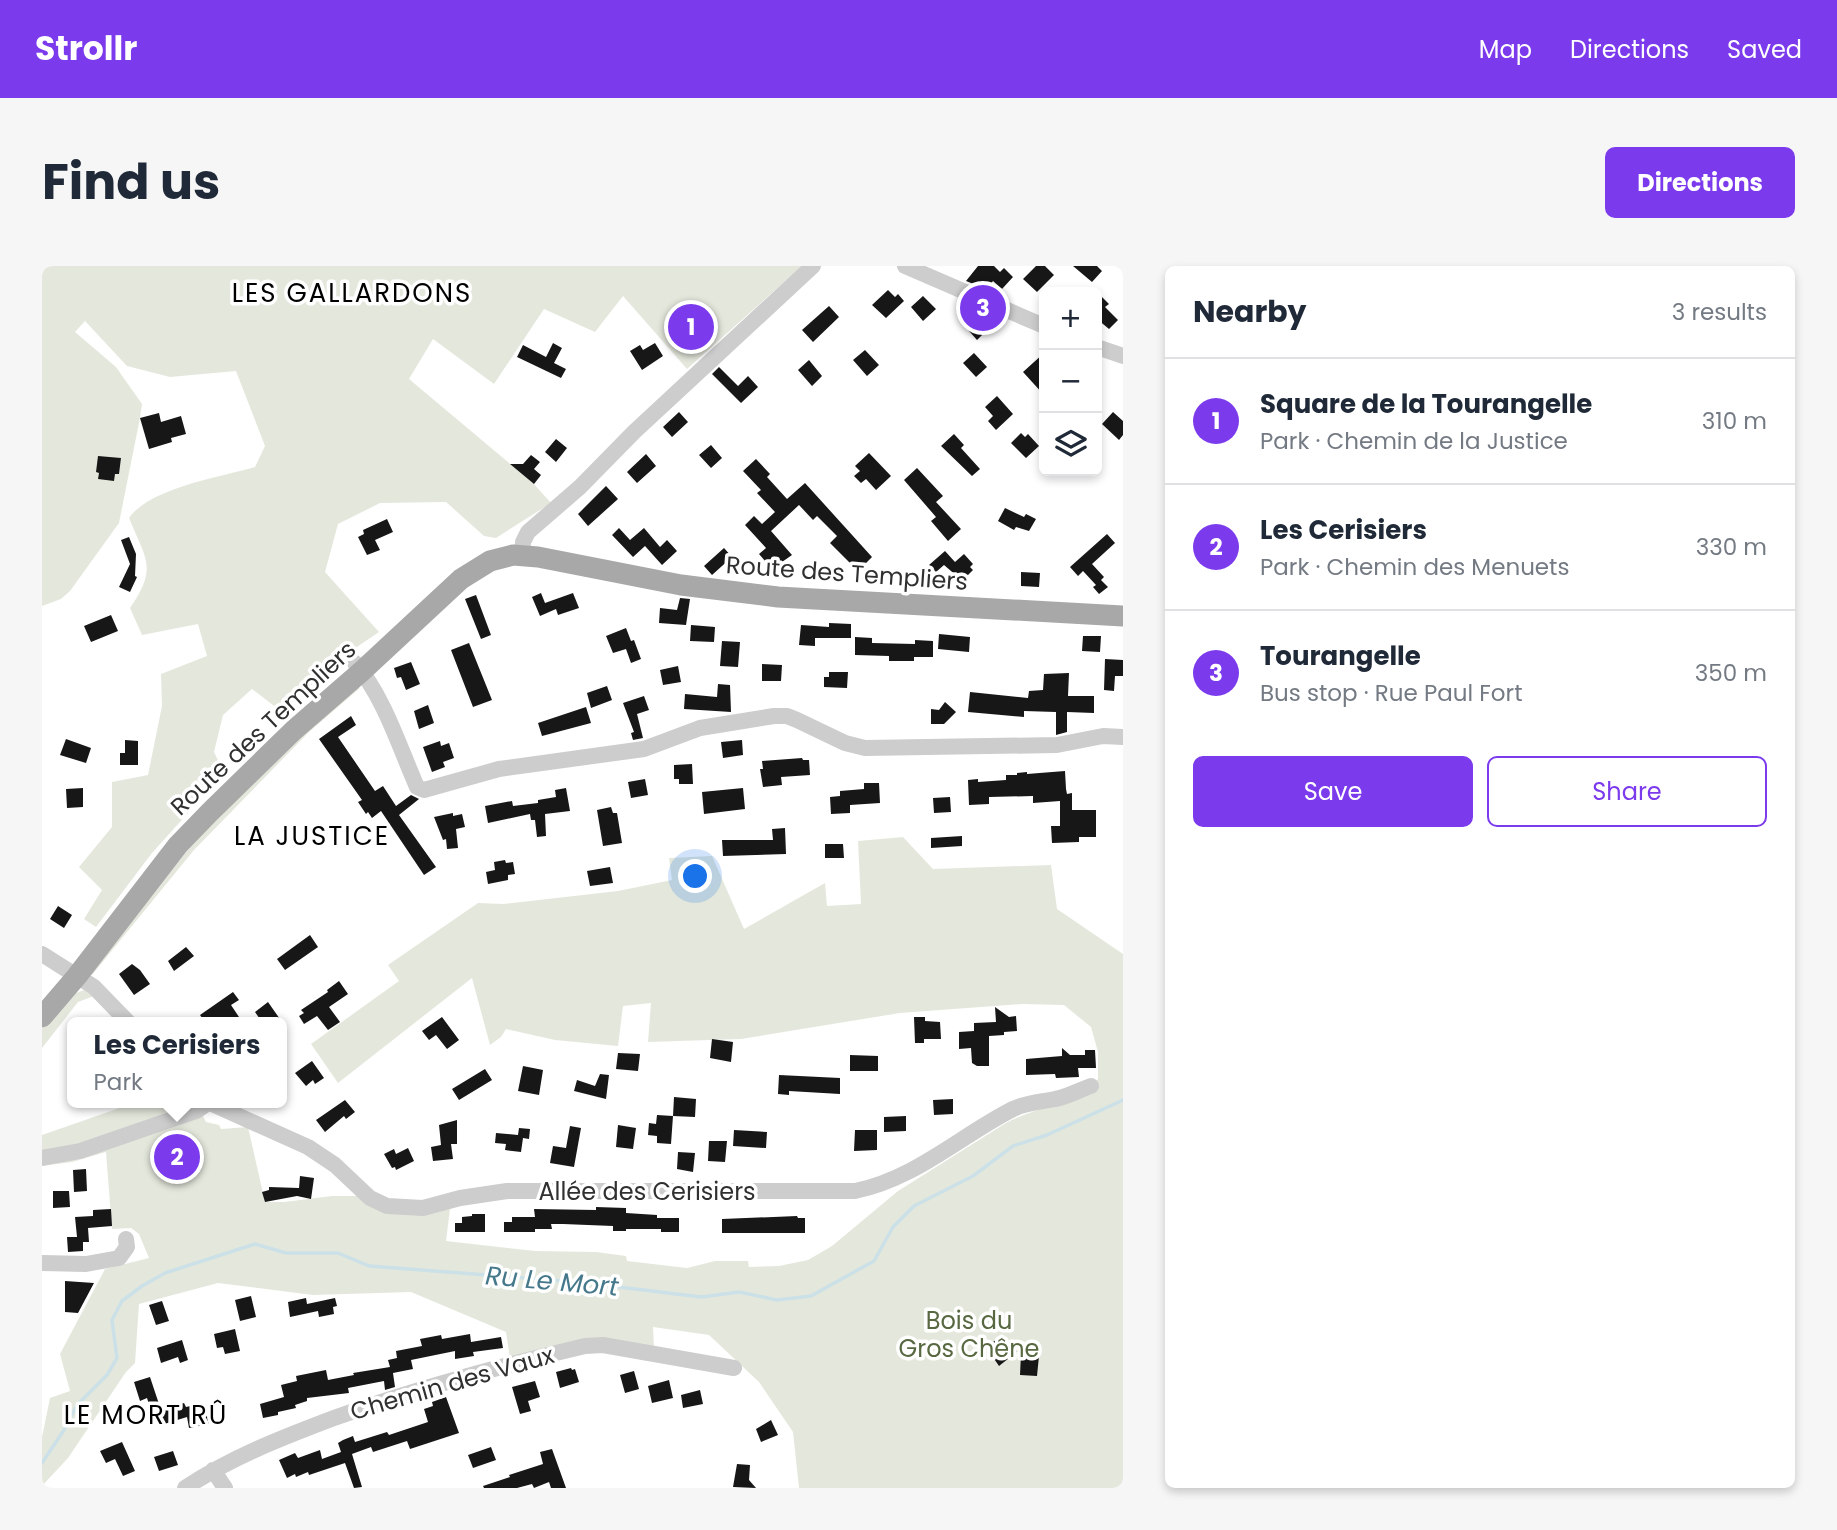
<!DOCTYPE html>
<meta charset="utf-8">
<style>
:root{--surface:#fff;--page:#f6f6f7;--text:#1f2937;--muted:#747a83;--line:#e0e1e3;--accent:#7c3aed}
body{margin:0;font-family:Poppins,sans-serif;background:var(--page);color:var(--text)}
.controls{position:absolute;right:21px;top:21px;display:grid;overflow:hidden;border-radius:10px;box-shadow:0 4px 10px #0003}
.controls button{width:63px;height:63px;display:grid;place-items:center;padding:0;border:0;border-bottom:2px solid var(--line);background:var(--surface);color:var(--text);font:35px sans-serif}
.you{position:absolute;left:654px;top:611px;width:24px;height:24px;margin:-18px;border:5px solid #fff;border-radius:50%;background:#1a73e8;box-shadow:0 0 0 10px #1a73e833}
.badge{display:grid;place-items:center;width:46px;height:46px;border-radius:50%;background:var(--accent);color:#fff;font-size:23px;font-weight:700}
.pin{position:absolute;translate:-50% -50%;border:4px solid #fff;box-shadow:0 2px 7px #0006}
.popup{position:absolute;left:25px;top:751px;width:220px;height:91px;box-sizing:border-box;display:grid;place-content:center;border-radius:10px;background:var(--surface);filter:drop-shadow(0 2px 5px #0005);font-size:23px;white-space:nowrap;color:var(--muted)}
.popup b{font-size:26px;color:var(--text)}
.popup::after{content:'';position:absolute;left:50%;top:100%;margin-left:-14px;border:14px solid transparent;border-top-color:var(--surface)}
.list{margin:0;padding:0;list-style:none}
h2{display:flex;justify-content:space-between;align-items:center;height:91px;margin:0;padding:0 28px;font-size:30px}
h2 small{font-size:23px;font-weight:400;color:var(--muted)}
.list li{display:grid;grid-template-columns:46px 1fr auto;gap:21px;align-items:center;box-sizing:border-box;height:126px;padding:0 28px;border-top:2px solid var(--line)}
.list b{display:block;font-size:26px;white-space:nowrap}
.list p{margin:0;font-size:23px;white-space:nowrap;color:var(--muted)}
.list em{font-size:23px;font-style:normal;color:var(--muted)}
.actions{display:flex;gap:14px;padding:21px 28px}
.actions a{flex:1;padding:16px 0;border:2px solid var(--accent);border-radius:10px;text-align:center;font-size:24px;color:var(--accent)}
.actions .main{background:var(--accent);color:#fff}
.icon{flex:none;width:38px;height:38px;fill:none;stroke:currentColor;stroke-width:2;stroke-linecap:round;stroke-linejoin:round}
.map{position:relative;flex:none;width:1081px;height:1222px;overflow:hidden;border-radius:10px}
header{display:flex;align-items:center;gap:42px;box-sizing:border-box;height:98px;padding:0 35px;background:var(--accent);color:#fff}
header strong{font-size:33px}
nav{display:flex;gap:38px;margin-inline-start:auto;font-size:24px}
.intro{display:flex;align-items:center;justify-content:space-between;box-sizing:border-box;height:168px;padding:0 42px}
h1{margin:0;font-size:49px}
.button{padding:18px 32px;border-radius:10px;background:var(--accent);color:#fff;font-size:24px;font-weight:700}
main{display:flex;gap:42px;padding:0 42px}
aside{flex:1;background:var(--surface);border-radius:10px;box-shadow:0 4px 10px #0003}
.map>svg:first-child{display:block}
.green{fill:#e4e8dc}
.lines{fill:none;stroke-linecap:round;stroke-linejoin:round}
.stream{stroke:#cbe0e7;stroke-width:3.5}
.building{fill:#171717}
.minor{stroke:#cdcdcd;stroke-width:16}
.major{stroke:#a8a8a8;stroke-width:21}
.labels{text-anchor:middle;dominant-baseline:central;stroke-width:7;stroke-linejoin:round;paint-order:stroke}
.street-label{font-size:24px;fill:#303030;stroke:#fff}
.park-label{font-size:24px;fill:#586841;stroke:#fff}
.neighbourhood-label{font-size:26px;letter-spacing:2px;fill:#000;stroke:#fff}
.water-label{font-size:26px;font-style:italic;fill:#45788b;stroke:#fff}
</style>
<header>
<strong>Strollr</strong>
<nav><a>Map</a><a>Directions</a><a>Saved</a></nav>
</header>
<div class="intro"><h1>Find us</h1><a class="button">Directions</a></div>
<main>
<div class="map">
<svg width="1081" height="1222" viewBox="0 0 1081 1222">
<rect width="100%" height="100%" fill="#fff"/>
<path class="green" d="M0 0H760L645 103 581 30 553 66 502 43 452 118 391 73 367 113 492 218 509 237 454 272 442 270 404 236 338 237 296 258 283 306 337 366 303 389 240 446 210 423 181 449 172 486 182 507 110 587 54 661 42 653 60 624 37 601 70 561V516L106 509 120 440 119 408 165 390 156 358 100 369 88 342C116 301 104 294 87 252 108 222 178 211 213 201L223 180 194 105 128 111 85 100 43 55 33 66 74 101 100 138 98 152 77 257 28 325 19 333 0 340Z
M314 420 318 422 267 466 152 584 50 709 48 707 166 558Z
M861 571 891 603 1009 599 1015 643 1081 688V1222H757L751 1166 717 1116 667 1069 611 1061 612 1082 468 1093 464 1066 369 1026 271 1029 176 1017 97 1038 93 1097 84 1106 26 1192 0 1220V1171L8 1132 28 1125 18 1088 63 1003 107 992 97 968 89 962 70 963 64 886 30 896 0 900V895L147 852 161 850 164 856 177 859 179 863 206 861 223 936H242L290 930H317L378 949 408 943 404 975 493 985 554 986 584 990 585 995 645 1002 673 995H706L707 1001 737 1000 766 994 790 980 856 925 964 857C994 841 1030 838 1056 813V786L1049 761 1022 739 981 738 858 747 699 773 606 776 609 737 581 740 576 780 513 774 464 763 459 771 448 779 430 712 296 817 269 778 357 715 346 699 436 637 462 638 576 625 630 614 627 592 670 590 702 663 783 617 785 640 819 638 816 575Z
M42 724 52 730 36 736 0 782V763L26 730Z
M92 837H144L140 841 39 879 0 887V869Z"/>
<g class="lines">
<path class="stream" d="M0 1197 22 1164 35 1139 65 1109 75 1092 70 1054 80 1035 100 1020 123 1007 213 978 244 987H296L327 1000 536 1016 659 1031 697 1026 735 1034 769 1030 832 995 851 961 872 940 931 910 971 880 1005 869 1081 834"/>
</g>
<path class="building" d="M936 0H952L958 6 962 2 971 11 960 23 951 15 944 23 924 15Z
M994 0H1003L1012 9 995 26 981 13Z
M1031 0H1055L1060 5 1050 16Z
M846 24 853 31 856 28 862 35 844 52 830 39Z
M1055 26 1067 38 1063 41 1076 54 1067 63 1055 53Z
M881 30 894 43 881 55 869 41Z
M787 40 797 51 771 76 760 64Z
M933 47 945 64 935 74 921 58Z
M511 77 520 82 512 97 524 103 519 112 475 91 481 79 504 91Z
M613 77 621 90 600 104 588 85 598 79 601 84Z
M823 84 837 99 825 110 811 94Z
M932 87 945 101 934 111 921 97Z
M1002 87V129L981 106Z
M767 94 780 110 770 120 756 104Z
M677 101 696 120 706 110 716 121 699 137 670 108Z
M955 130 971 148 954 164 946 155 951 150 943 141Z
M637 146 646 156 630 171 621 161Z
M1071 146 1081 155V169L1077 174 1060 158Z
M117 147 119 156 139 150 144 168 129 172 130 176 107 183 98 152Z
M979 167 983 171 986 168 997 180 984 192 969 177Z
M912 168 922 179 919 182 938 203 930 210 899 180Z
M514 173 525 182 514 196 503 186Z
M669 179 680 192 669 202 657 189Z
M827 187 849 210 834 224 824 213 819 217 812 210 818 205 813 200Z
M604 188 614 200 595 217 585 206Z
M489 189 498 196 492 203 499 209 492 218 468 198H481Z
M56 190 79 192 77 208H73L72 215 56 213 57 207 54 206Z
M714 193 728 208 725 211 745 233 763 217 830 291 816 305 788 277 795 270 775 250 771 254 757 239 729 265 750 289 730 303 717 288 724 282 703 259 712 250 720 258 733 246 715 227 719 224 701 205Z
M875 202 901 230 894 236 919 263 906 275 889 255 894 251 862 214Z
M564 220 576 233 546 260 536 248Z
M963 242 982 251 984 248 994 253 987 265 974 261 972 264 956 255Z
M345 253 351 266 333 274 338 284 325 289 316 271 322 268 321 264Z
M577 262 588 274 602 262 618 281 625 274 635 285 620 299 603 280 591 291 570 269Z
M1065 268 1073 277 1050 298 1062 311 1057 316 1059 314 1066 321 1057 328 1051 321 1054 319 1041 305 1036 310 1028 301Z
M87 271 94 288 93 310 95 311 88 326 77 321 88 298 79 274Z
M682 282 690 291 670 309 662 300Z
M903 285 913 296 922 288 931 298 928 301 931 304 923 312 919 308 916 311 902 299 894 306 887 299Z
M979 306 998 307 997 321 979 320Z
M499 327 503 337 531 327 537 342 516 349 514 343 498 350 490 331Z
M434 329 449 369 439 373 423 333Z
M638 332 648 333 644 359 617 357 618 342 635 344Z
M69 349 76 365 49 376 42 360Z
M787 357 809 358V372H773V380L757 379 759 359 787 361Z
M649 359 673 361 672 376 648 375Z
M584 362 589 375 592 374 599 393 589 397 584 383 571 387 564 370Z
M897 368 928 371 927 386 896 383Z
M1041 370H1059L1058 386 1040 385Z
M813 371 830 372V377L873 378V374L891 375V391H872V395H847V390L813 389Z
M680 375 698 376 696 401 678 400Z
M427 377 450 434 431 441 409 384Z
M1063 393 1081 394V410H1073L1072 425 1062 424Z
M369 396 378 418 364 424 359 411 355 412 352 402Z
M720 398 740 399 739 415H720Z
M636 400 639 416 621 419 618 404Z
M787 406H806L805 422 782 421V411H787Z
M1027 407 1026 430H1052V447L1025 446V466L1014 469V446L982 445V451L926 446 928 426 986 432 987 425 1001 424 1002 408Z
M676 418 688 419 689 446 642 443 643 428 675 431Z
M565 420 570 434 549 442 545 427Z
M602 430 607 444 595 448 601 472 591 474 589 467 592 466 581 437Z
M903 436 914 446 902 458H889V443L897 444Z
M386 439 392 457 377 463 372 445Z
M544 441 549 457 500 470 496 457Z
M309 450 314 459 296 471 333 525 341 520 354 540 369 529 377 533 357 549 394 601 382 609 339 545 330 552 326 546 324 548 316 536 320 534 277 473Z
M24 473 49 482 44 497 18 489Z
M83 474 96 475V499H78V487H83Z
M700 474 701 489 681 492 679 476Z
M398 475 399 480 407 477 412 492 401 496 403 501 390 506 381 481Z
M760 492 761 494H767L768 509 739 511 740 519 721 521 718 503H721L720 495Z
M650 498 651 518H637V513H632V499Z
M1023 505 1024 523 1025 528 1030 527V544H1054V571H1037V576L1010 577 1009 560H1018V535L991 537V530L947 531V538L927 539 926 514 936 513V516L964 514V509H975V507L985 506V508Z
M603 513 606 529 589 532 586 516Z
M822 517H837L838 537 808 539V547L789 548 788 531 798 530V525L822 523Z
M41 522V541L25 542 24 523Z
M524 522 528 545 503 548 504 570 495 571 493 554H489L488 548 446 557 443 540 470 535 471 540 496 537V534L514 531 513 524Z
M701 522 703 543 662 548 660 526Z
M908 531 909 546 892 547 891 532Z
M569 541 571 547H575L580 577 561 580 555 544Z
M411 547V550L420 548 423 561 414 563 416 582 405 583 404 573 401 574 392 551Z
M743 562 744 588 681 590 680 574H731L730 563Z
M920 570V580L889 582V572Z
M783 578H801L802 592H783Z
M463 594 464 597 471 596 473 608 466 609V614L446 618 444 606 453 604 452 596Z
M568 601 571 617 548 620 545 605Z
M16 640 30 649 22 662 8 653Z
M268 669 276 681 243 704 235 693Z
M144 681 152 690 132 705 126 695Z
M90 698 98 704 108 718 92 729 77 708Z
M297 715 306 728 287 741 298 756 286 764 275 750 262 758 257 750 262 747 259 744 286 726 285 724Z
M191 726 197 734 189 739 197 751 189 756H163L158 749Z
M226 736 240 756H220L213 746Z
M953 741 967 751 974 750 975 765 962 766V769L947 770V800H935L930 797 929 782 917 783V766L932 765V757L954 756Z
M400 751 417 774 405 783 394 769 387 774 380 765Z
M872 751H883V755L898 756 899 773H882V777H873Z
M670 773 691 776 689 796 668 792Z
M1020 782 1028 789H1043V784H1053L1054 802H1036L1037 811 1014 812 1013 808 984 809V793L1020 790Z
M576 787 598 788 596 805 574 803Z
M808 789 836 790V805H808Z
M270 795 282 812 273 818 271 814 264 820 253 807Z
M481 800 501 804 497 829 476 825Z
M443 803 450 814 417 834 410 823Z
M558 808 567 809 564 833 532 825 535 814 553 820Z
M737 809 798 812V828L747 825V829L736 828Z
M632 831 654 833 653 851 631 850Z
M911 833V848L892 849 891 834Z
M303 834 313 846 304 853 302 850 283 866 274 854Z
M615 849 631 850 629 878 615 877V870L606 869 607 857 614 858Z
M864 850V865L842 866V851Z
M415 854V878H409L411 893 391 895 389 881 399 879 397 859Z
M576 859 594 862 591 883 574 881Z
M528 860 539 862 532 901 508 897 511 880 524 882Z
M477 862 488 863 487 873 481 872 479 886 463 884 464 878 453 877 454 867 476 869Z
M692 864 725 866 724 882 691 880Z
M813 864H835V884L812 885Z
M667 875H685L683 896 666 895Z
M366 882 372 895 354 904 353 901 350 902 342 888 352 883 354 888Z
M636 886 653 887 651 906 635 903Z
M44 903 45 925 32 926 31 904Z
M258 910 272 912 269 933 255 930 223 936 220 926 227 924V921L257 922Z
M11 925H27L28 941 11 942Z
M554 941 584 942V947L615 949V952H637V966H619V963H584V965H571V960L521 958H509L510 963H493V966H462V956H470V951H493L492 943 554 944Z
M69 943 70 960 46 962 47 976H41V985L26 986 25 971H35L33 951 51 950V944Z
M430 948H443V966H413V957H420V951L430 950Z
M755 950 756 952H763V967H680V953Z
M23 1015 52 1017 36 1047 23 1046Z
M209 1030 214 1051 198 1055 193 1034Z
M264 1032 265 1038 293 1032 295 1040 291 1041 292 1048 277 1051 276 1045 248 1051 246 1036Z
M120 1035 127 1055 114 1059 107 1039Z
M193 1063 198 1085 183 1088 181 1081 175 1082 172 1068Z
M428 1068 429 1076 459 1071 461 1082 431 1086 432 1090 413 1093V1085L369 1094 371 1103 351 1107 353 1121 343 1124 342 1115 306 1122 307 1127 265 1132V1135L253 1139 254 1142 236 1146V1149L221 1152 218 1138 242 1131 239 1119 255 1115 254 1110 284 1104 286 1114 312 1109 311 1107 348 1101 346 1094 355 1092 354 1085 380 1080 378 1073 399 1069 400 1073Z
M958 1071 965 1079 963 1081 976 1085 957 1100 944 1081 950 1077 948 1074 951 1076Z
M140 1074 146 1094 138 1097 136 1091 119 1097 115 1082Z
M979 1087 997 1090 995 1110 978 1109Z
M529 1102 530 1104 533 1103 537 1116 518 1122 514 1106Z
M592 1105 597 1123 583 1127 578 1109Z
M108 1111 119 1144 142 1137 144 1141 162 1137 167 1158 147 1162 145 1151 119 1159 116 1149 111 1151 105 1132 98 1135 92 1116Z
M627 1114 631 1132 610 1137 606 1120Z
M493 1115 498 1131 486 1135 489 1145 478 1148 470 1121Z
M658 1124 661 1138 641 1142 639 1129Z
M404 1131 417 1167 368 1183 365 1175 331 1186 329 1181 310 1188 320 1221 312 1222 303 1197 267 1209 266 1206 254 1211 253 1208 245 1212 237 1194 253 1187 256 1192 278 1184 280 1193 299 1186 296 1177 301 1174 311 1170 313 1176 345 1166 347 1169 386 1156 382 1143 391 1140 390 1136Z
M729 1154 736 1169 719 1176 714 1163Z
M80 1176 93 1205 81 1210 73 1193 64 1197 58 1185Z
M449 1181 454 1194 431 1202 426 1189Z
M510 1183 524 1222H509L507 1216 492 1222 490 1218 475 1222H442L441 1220 468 1211 467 1209 501 1198 498 1186Z
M131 1185 136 1199 117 1205 112 1191Z
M695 1198 708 1199 707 1214 714 1222 691 1221Z"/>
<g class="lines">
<path class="minor" d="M863 0 1002 60
M1055 81 1081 90
M480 289 481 276 486 266 538 221 592 166 771 0
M313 397C342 431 357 480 375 521L382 524 457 503 602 483 658 462 732 450H745L755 454 803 477 823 482 1015 479 1061 470 1081 471
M0 688 52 721 86 756
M168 837 266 881 293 899 328 932 345 940 381 942 418 932 465 925H813C873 913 918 870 971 843 985 836 998 836 1013 833 1025 831 1037 824 1049 820
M0 892 38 885 154 845 166 837
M0 997 44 998 77 992 85 981 84 973
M171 1204 183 1222
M143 1222C190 1191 239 1172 292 1152 374 1123 458 1100 543 1080L561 1079 692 1102"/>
<path class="major" d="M0 751 35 710 136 579 168 546 252 464 320 405 419 313 448 295 471 289 496 291 639 319 736 331 1081 350"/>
</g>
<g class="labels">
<g class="street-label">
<text transform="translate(805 307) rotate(4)">Route des Templiers</text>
<text transform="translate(221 462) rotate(-43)">Route des Templiers</text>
<text x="605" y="925">Allée des Cerisiers</text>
<text transform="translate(410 1117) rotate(-16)">Chemin des Vaux</text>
</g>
<g class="park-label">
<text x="927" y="1054">Bois du<tspan x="927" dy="28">Gros Chêne</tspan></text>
</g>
<g class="neighbourhood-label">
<text x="310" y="27">LES GALLARDONS</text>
<text x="270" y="570">LA JUSTICE</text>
<text x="104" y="1149">LE MORT RÛ</text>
</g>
<g class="water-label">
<text transform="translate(510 1015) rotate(5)">Ru Le Mort</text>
</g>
</g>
</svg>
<div class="controls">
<button>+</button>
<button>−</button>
<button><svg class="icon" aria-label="layers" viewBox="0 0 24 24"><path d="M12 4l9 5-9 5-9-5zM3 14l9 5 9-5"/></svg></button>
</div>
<div class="you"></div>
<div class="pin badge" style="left:649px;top:61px">1</div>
<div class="pin badge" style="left:135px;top:891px">2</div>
<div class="popup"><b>Les Cerisiers</b>Park</div>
<div class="pin badge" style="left:941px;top:42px">3</div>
</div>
<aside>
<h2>Nearby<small>3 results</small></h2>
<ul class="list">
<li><span class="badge">1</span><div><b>Square de la Tourangelle</b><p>Park · Chemin de la Justice</p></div><em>310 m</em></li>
<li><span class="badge">2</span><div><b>Les Cerisiers</b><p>Park · Chemin des Menuets</p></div><em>330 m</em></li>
<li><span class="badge">3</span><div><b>Tourangelle</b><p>Bus stop · Rue Paul Fort</p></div><em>350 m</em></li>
</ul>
<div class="actions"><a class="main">Save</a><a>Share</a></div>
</aside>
</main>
